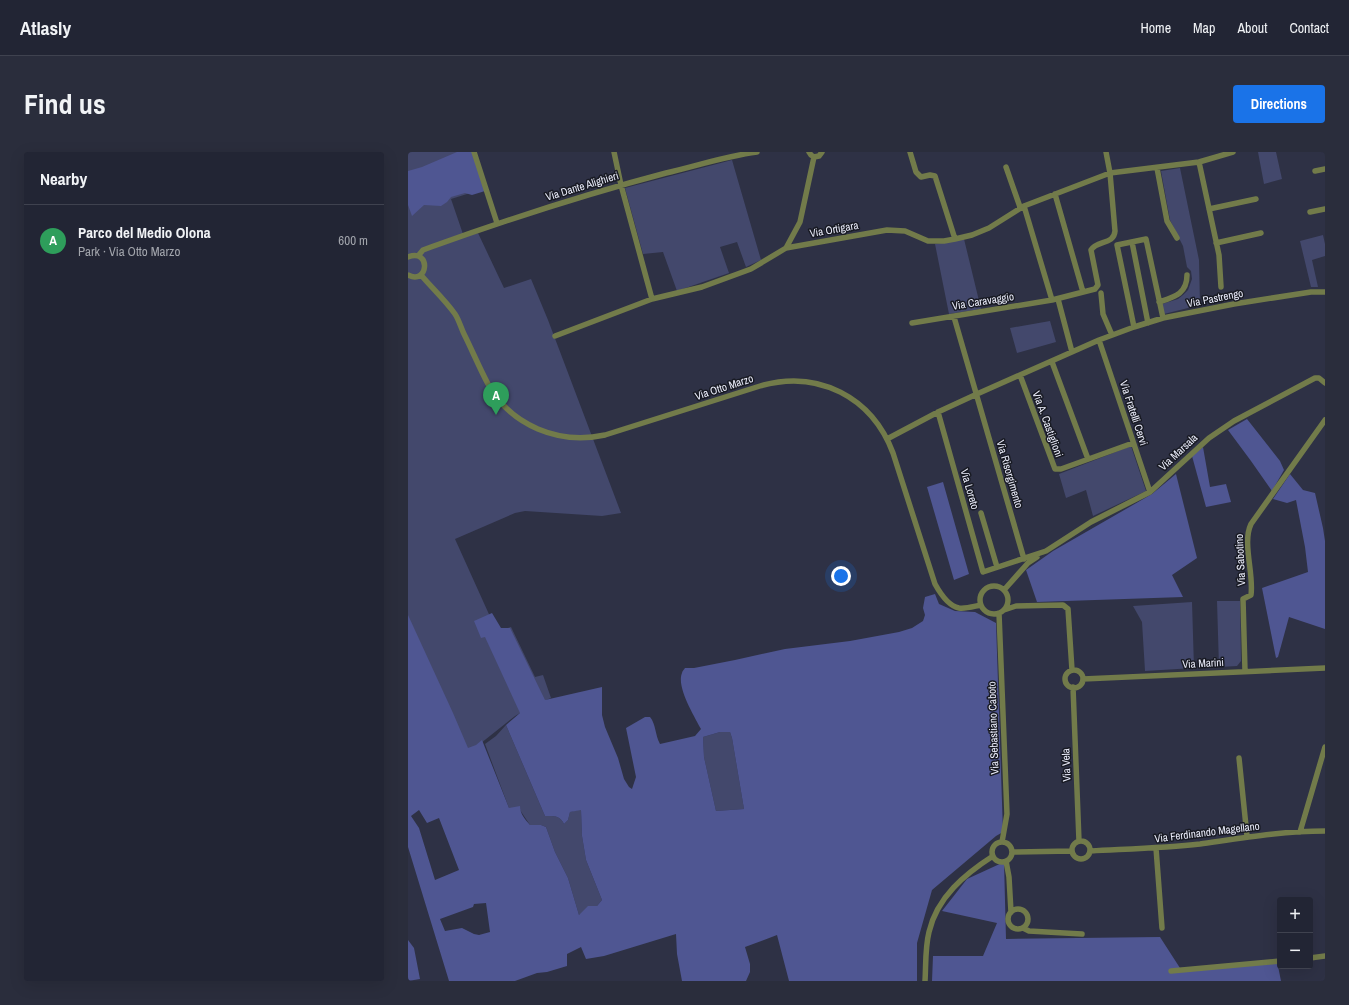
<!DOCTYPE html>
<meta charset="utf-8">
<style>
:root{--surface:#222534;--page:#2a2d3c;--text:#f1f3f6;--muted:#a2a5ac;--line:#3f424f;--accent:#1a73e8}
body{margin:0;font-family:"Archivo Narrow",sans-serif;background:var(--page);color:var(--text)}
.controls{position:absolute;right:12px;bottom:12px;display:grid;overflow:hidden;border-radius:4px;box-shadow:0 4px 16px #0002}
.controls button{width:36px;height:36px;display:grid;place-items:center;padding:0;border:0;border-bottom:1px solid var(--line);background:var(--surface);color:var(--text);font:20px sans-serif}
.you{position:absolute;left:433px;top:424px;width:14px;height:14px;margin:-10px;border:3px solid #fff;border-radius:50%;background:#1a73e8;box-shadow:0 0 0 6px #1a73e833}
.badge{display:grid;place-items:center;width:26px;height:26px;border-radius:50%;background:var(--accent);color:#fff;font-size:13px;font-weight:700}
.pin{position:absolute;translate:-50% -33px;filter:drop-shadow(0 1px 2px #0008)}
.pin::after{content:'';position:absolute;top:21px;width:14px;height:12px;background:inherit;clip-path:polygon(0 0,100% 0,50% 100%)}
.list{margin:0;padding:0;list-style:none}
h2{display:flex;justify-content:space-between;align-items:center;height:52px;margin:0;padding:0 16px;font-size:17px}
h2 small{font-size:13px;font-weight:400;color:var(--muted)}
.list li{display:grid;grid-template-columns:26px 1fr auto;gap:12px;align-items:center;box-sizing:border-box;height:72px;padding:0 16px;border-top:1px solid var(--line)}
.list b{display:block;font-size:15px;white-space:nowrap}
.list p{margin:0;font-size:13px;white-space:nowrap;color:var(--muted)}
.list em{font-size:13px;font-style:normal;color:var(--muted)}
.map{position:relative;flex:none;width:917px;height:829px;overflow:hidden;border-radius:4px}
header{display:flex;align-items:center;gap:24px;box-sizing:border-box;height:56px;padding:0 20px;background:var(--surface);border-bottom:1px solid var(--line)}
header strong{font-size:19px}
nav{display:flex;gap:22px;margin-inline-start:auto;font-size:14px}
.intro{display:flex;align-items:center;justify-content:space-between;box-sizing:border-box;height:96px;padding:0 24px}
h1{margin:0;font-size:28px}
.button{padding:10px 18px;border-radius:4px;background:var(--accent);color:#fff;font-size:14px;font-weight:700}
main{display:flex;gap:24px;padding:0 24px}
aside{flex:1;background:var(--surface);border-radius:4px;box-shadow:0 4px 16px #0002}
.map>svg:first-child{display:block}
.green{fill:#43486c}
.forest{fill:#4f5692;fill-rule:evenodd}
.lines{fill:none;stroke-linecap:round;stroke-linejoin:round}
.minor{stroke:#727b4a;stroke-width:5.5}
.labels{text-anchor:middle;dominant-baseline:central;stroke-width:3;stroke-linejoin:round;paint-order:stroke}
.street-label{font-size:11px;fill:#ebedfb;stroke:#181a23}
</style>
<header>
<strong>Atlasly</strong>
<nav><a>Home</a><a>Map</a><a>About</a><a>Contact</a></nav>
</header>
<div class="intro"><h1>Find us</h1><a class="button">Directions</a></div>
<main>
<aside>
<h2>Nearby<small></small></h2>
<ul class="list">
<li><span class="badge" style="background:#2e9e5b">A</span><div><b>Parco del Medio Olona</b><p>Park · Via Otto Marzo</p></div><em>600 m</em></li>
</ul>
</aside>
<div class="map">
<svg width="917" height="829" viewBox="0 0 917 829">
<rect width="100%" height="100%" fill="#2e3145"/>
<path class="green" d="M0 0H63L75 37 43 47 56 85 70 81 96 136 123 127 140 168 213 361 194 364 117 359 107 361 47 387 89 480 103 475 127 525 135 523 143 546 128 552 107 564 24 630 0 589Z
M850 0H868L874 27 856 32Z
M324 8 353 108 338 115 329 90 312 95 321 121 269 139 255 100 235 102 217 36Z
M772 16 791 108 792 153 756 162 754 152 770 147 775 143 780 138 784 127 783 119 779 115 775 94 762 68 753 19Z
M915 83 917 92V104L904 108 910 135H903L892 89Z
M556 87 573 157 541 162 527 92Z
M642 169 648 190 609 201 602 176Z
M723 294 738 339 685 364 678 338 658 346 651 322Z
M809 449H832L833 509 829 514 811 515Z
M784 450 786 516 737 519 734 470 725 454Z
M98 573 137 664C145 664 152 663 156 672L160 668 162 660 173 657 174 684 178 708 194 748 189 754 171 763 160 726 147 700 138 675 133 673H122L112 658 101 656 77 592 88 584Z
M312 580H322L324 586 336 657 308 659 296 605 295 585Z"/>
<path class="forest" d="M49 0H64L77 39 64 43 57 41 43 45 39 50 33 54 16 53 4 64 0 53V19L14 15Z
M839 267 872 309 876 318 864 339 843 309 820 278Z
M795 295 802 335 818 332 823 350 798 355 784 304Z
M768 322 789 406 764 423 775 445 629 450 618 418 645 399 744 342Z
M882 322 895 338 907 341 915 376 917 389V477L881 465 870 505 868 506 854 436 900 420 897 395 888 348 879 351 865 347Z
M535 330 561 422 546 428 519 335Z
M527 442 531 452 547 459 567 460 588 471 595 680 588 684 524 738 509 791V829H381L369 783 337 795 342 812V820L338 829H274L269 802 268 782 196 804 178 807 173 795 159 802V814L139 820 129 821 107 829H41L0 695V463L45 561 60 596 68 593 74 588 101 656 112 654C112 662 117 667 122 673H133L138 675 147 700 160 726 171 763 180 754H189L194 748 178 708 174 684 173 658 162 660 160 668 156 672C152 663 145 664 137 664L98 573 112 561 77 485 73 486 66 469 84 461 93 476H102L137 548 194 535V563L197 575 210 606 216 627 221 635 224 637 228 625 218 576 237 565H242C248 572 247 583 252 592L287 584 293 577C287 565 268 535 274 521 274 519 276 518 277 516H286L327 508 377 497 442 489 491 480 504 476 515 469 517 463 515 456 517 445ZM312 580H322L324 586 336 657 308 659 296 605 295 585ZM11 658 19 671 31 666 51 718 27 728 11 676 3 664ZM78 751 82 780 71 783 66 782 54 776 37 779 32 767 65 755 66 752Z
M596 710 598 787 752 785 772 816 869 809 873 829H524L525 804H575L589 771 534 759 559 727Z
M0 788 6 796 12 827 0 829Z"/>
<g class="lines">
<path class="minor" d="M66 0 89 71
M206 0 213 33 244 147
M401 0 403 3 406 5
M502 0 508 20 513 25 522 23 527 24 547 87
M406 5 411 4 414 0
M791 10 811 103 813 135
M598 15 612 55
M749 16 759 69 769 86
M907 19 917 17
M647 42 675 140
M616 54 644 148
M801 57 848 47
M902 60 917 57
M724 90 740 171
M808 91 853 81
M378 96 392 70 406 5
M10 104 15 98 23 95C101 67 178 42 258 21 288 14 318 4 349 0
M0 105C24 96 20 134 0 123
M13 123C24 136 37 148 47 162 51 168 53 176 56 182 64 198 71 215 80 232 103 274 151 293 197 283L352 234C410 217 464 245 485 301L527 432C532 441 540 454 551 456 558 457 567 454 573 453
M693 141 695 162 704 183
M650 147 664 200
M751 150C766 145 779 142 779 123
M546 165 616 407
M504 171 644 148 687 137 690 133 683 98C689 88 706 93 707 79L702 21 698 0
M726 175 709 93 738 87 755 166
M147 184 244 147 294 135 343 117 378 96 479 78 497 79 520 89H536L547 87 564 83 581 76 616 54 702 21 791 10 825 0
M691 188 742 340
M644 210 680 307
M612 223 647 317H653L725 291
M530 260 575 420 638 399 683 370 742 340 801 286 826 269 907 226H911L917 231
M479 287 530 260 569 242 691 188 726 175 755 166 826 152 903 140H917
M573 361 589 415
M572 448a14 14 0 1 1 28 0a14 14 0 1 1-28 0Z
M596 438 620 411 629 405
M596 458 608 454 655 453 660 457 664 518
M591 461 599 662 594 690
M657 527a9 9 0 1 1 18 0a9 9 0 1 1-18 0Z
M837 519 835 447 843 443C846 421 834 391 843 372L917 268
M675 527 917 516
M665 535 671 689
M831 606 839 684
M892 680 917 595
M664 698a9 9 0 1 1 18 0a9 9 0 1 1-18 0Z
M584 700a10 10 0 1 1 20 0a10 10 0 1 1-20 0Z
M748 696 754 776
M683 699C719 697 756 696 792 692 834 686 875 679 917 679
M604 700 664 699
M598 709 601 725 603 760
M600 767a10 10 0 1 1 20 0a10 10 0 1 1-20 0Z
M615 776 621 779 674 782
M902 806 917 804
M763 819 872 809
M517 829C518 813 517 796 521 780 529 745 557 722 585 704"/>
</g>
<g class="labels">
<g class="street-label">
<text transform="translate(174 34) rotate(-17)">Via Dante Alighieri</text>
<text transform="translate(426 77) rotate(-10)">Via Ortigara</text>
<text transform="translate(807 146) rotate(-11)">Via Pastrengo</text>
<text transform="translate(575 149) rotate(-9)">Via Caravaggio</text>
<text transform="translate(316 235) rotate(-18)">Via Otto Marzo</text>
<text transform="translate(726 261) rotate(72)">Via Fratelli Cervi</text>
<text transform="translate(640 272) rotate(70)">Via A. Castiglioni</text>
<text transform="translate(770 300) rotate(-43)">Via Marsala</text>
<text transform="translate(602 322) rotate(74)">Via Risorgimento</text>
<text transform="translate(562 337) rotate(74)">Via Loreto</text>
<text transform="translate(832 408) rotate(-93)">Via Sabotino</text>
<text transform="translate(795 511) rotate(-3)">Via Marini</text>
<text transform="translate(585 576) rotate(-92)">Via Sebastiano Caboto</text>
<text transform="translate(658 613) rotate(-92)">Via Vela</text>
<text transform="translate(799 680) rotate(-7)">Via Ferdinando Magellano</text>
</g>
</g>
</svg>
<div class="controls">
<button>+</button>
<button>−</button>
</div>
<div class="you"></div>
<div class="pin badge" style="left:88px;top:263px;background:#2e9e5b">A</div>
</div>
</main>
